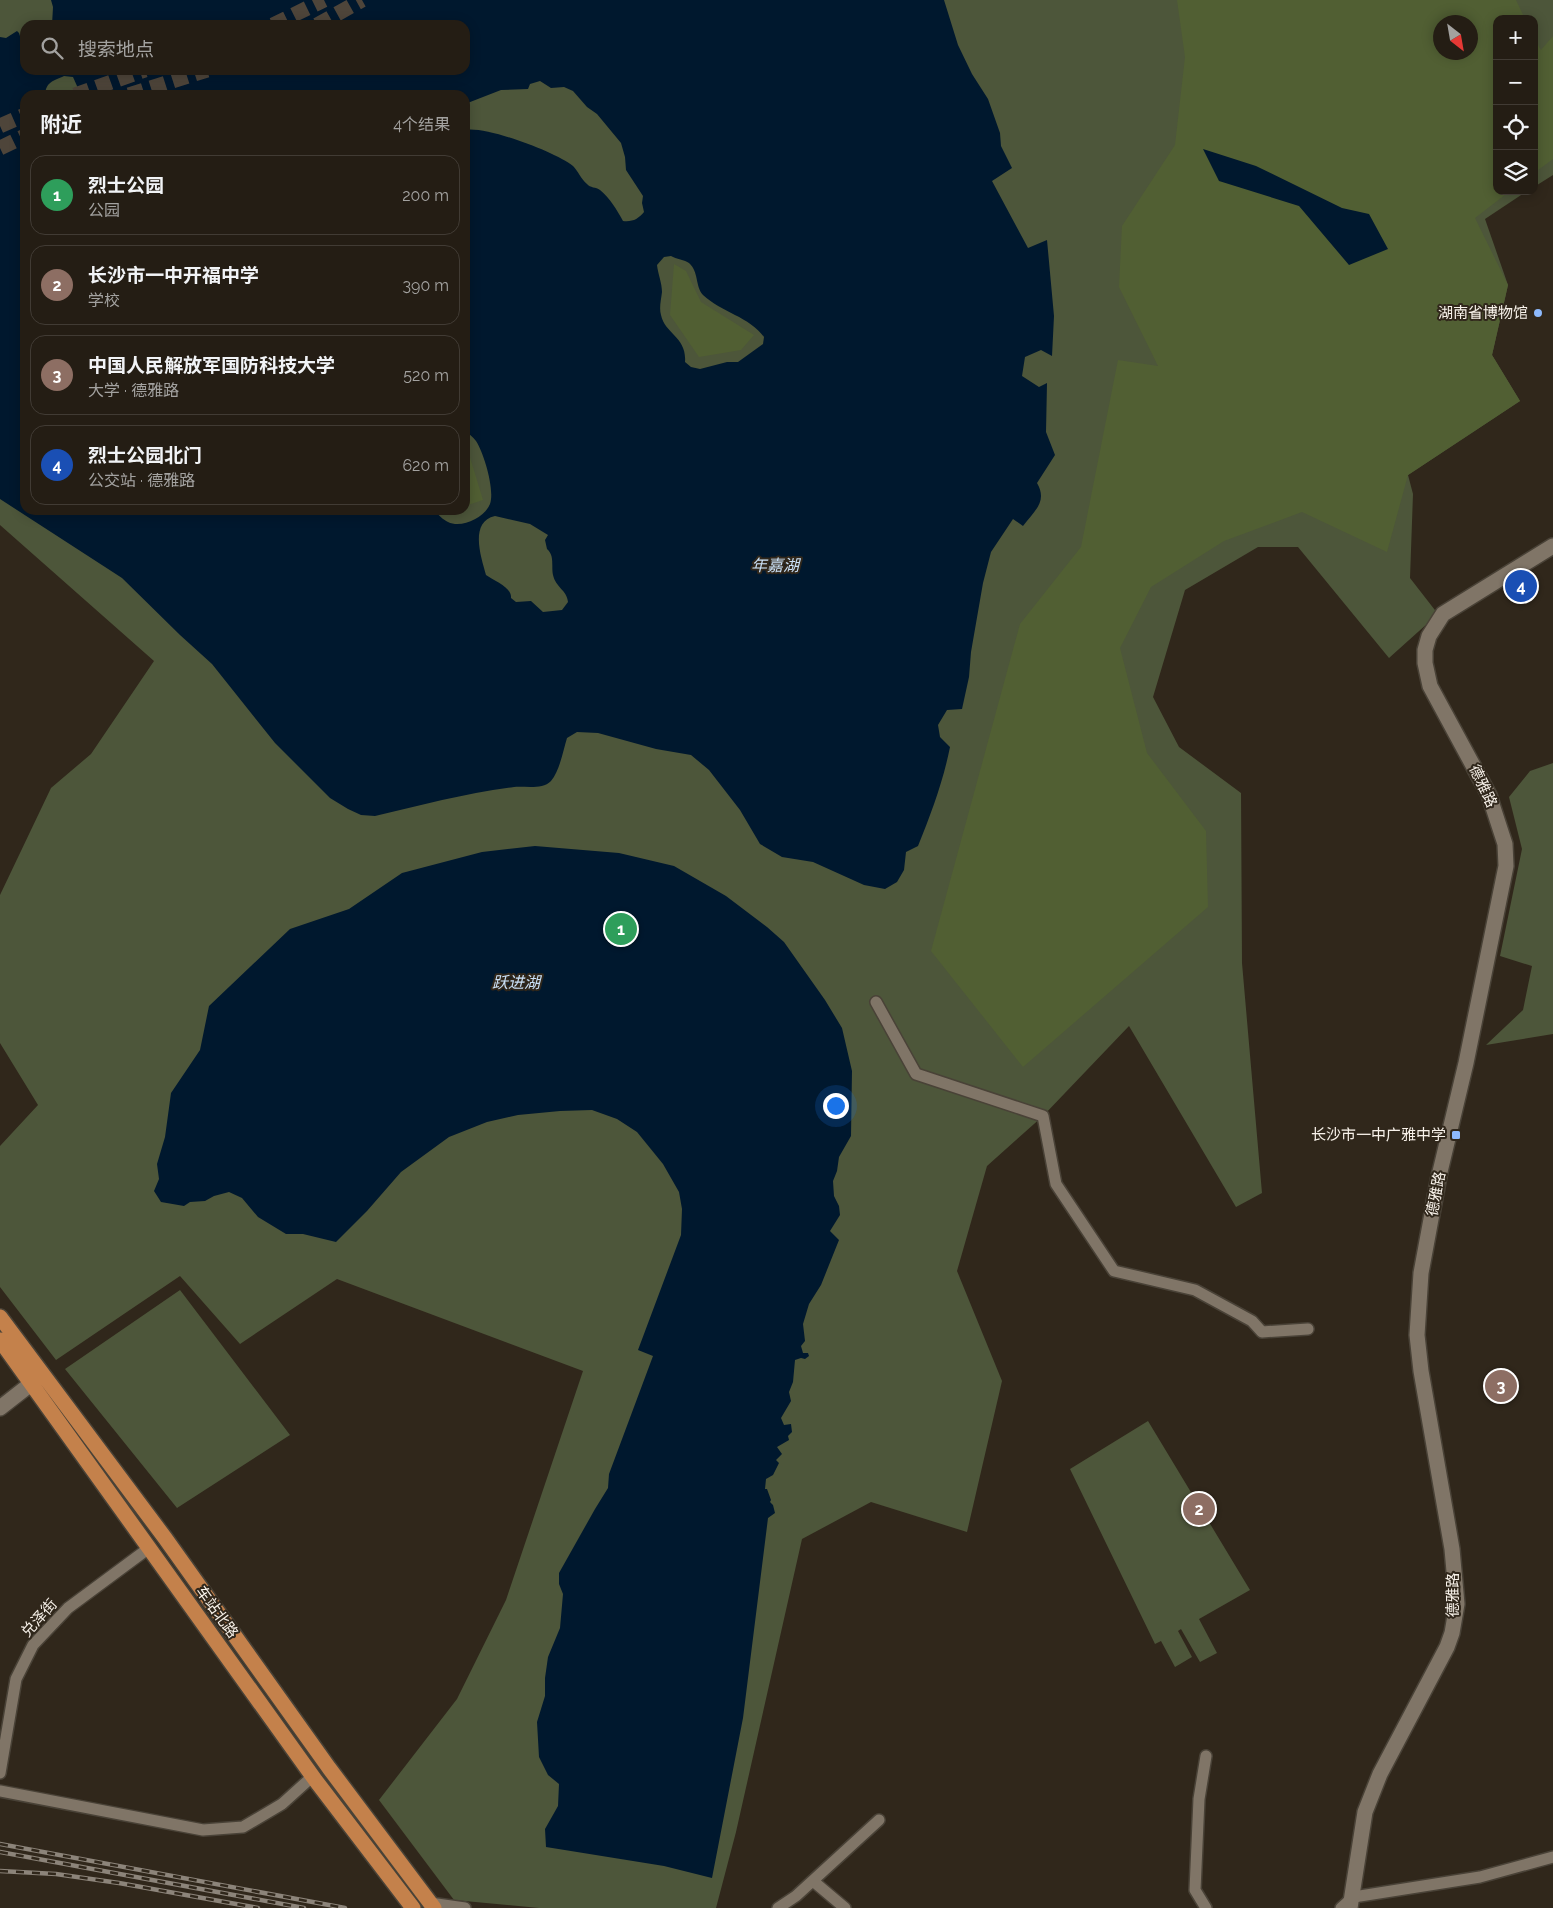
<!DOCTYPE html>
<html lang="zh">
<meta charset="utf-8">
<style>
:root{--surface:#241d14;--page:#302a22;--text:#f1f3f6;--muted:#a3a2a0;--line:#413b34;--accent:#8db9fc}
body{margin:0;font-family:Raleway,"Noto Sans SC",sans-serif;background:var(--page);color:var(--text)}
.controls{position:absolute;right:15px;top:15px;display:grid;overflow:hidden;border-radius:10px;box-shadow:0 2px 12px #0003}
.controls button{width:45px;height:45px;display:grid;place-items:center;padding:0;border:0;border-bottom:1px solid var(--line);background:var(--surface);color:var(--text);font:25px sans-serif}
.compass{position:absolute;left:1433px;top:15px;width:45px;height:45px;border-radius:50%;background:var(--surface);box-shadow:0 2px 12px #0003;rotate:149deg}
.you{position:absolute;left:835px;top:1105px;width:18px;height:18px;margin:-12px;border:4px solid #fff;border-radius:50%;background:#1a73e8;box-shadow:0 0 0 8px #1a73e833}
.badge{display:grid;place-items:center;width:32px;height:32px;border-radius:50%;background:var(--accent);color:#fff;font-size:16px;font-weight:700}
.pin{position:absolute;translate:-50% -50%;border:2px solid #fff;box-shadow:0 1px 5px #0006}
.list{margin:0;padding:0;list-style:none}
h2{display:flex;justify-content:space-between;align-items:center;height:65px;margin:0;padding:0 20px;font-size:21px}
h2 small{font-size:16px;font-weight:400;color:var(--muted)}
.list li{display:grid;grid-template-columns:32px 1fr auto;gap:15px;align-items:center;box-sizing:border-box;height:80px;margin:0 10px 10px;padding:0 10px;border:1px solid var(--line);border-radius:15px}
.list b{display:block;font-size:19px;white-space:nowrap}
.list p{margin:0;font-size:16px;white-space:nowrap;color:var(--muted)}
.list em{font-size:16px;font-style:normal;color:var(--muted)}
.icon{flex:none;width:28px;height:28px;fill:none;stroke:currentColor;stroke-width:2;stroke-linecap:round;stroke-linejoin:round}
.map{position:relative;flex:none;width:1553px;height:1908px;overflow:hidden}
.search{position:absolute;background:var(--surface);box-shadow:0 2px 12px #0003;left:20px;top:20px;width:450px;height:55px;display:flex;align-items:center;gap:12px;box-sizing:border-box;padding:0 18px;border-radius:15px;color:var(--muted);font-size:19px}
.panel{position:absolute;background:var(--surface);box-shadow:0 2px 12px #0003;left:20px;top:90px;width:450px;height:425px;border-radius:15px}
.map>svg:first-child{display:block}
.green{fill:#4d563a;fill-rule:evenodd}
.forest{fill:#515f33;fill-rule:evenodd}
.water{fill:#00182e;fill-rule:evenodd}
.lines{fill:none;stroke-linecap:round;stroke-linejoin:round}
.secondary-tunnel{stroke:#4e453a;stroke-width:15;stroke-dasharray:15 8;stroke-linecap:butt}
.street-casing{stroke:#494237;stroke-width:14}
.secondary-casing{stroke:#494237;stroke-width:18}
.primary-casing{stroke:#494237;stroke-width:18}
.street{stroke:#807567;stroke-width:11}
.secondary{stroke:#807567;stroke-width:15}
.primary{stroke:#c4814b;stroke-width:15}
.rail-casing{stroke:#8c847a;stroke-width:4.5}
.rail{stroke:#30271b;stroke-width:2.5;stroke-dasharray:8;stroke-linecap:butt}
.poi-dot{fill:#8db9fc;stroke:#30271b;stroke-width:2}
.labels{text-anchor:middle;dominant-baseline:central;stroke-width:4;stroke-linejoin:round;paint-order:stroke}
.poi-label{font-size:15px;fill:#f8f2ea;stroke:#30271b;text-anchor:end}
.street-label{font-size:15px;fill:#f8f2ea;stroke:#30271b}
.water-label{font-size:16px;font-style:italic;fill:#cae0f6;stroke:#30271b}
</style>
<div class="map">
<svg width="1553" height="1908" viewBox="0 0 1553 1908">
<rect width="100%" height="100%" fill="#30271b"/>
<path class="green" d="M0 0H1553V175L1534 187V19H1497V191H1527L1485 219 1508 285 1492 355 1520 401 1408 475 1413 494 1410 578 1438 614 1389 658 1298 547H1258L1185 590 1153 697 1179 747 1241 793 1242 963 1262 1193 1236 1207 1129 1026 1043 1116 987 1166 957 1271 1002 1381 967 1532 871 1502 802 1539 736 1832 716 1908H539L454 1900 379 1800 457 1699 506 1600 583 1371 337 1279 240 1344 180 1276 56 1360 0 1287V1146L38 1105 0 1043V895L51 788 91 754 154 661 0 525ZM1440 22H1470V52H1440ZM25 25H465V70H25ZM25 95H465V510H25Z
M1553 763V1034L1486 1045 1523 1010 1532 966 1500 956 1522 849 1509 797 1530 771Z
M180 1290 290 1435 177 1508 65 1369Z
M1148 1421 1250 1590 1199 1619 1217 1653 1200 1662 1181 1629 1178 1631 1192 1657 1175 1667 1161 1641 1155 1644 1070 1469Z"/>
<path class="forest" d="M1177 0H1516L1525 19H1497V191H1510L1475 218 1508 285 1492 355 1520 401 1408 475 1387 552 1302 512 1224 541 1151 587 1120 648 1147 753 1206 831 1208 907 1023 1067 931 951 1020 624 1081 547 1118 360 1158 366 1119 287 1122 226 1175 145 1185 57ZM1440 22H1470V52H1440Z
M1553 36V159L1534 173V38L1541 50Z
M674 264 686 271 701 302 754 335 741 350 699 357 670 315Z
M465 446 468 451 483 500 465 506Z"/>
<path class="water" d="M51 0H944L958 45 972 74 988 99 1000 133 1001 146 1012 168 992 181 1028 248 1047 240 1054 316 1052 356 1041 350 1025 357 1022 376 1039 387 1047 383 1046 432 1055 455 1037 483C1048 502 1034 511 1023 526L1013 519 991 552 983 583 971 652 969 677 962 709 947 710 938 725 940 737 950 747C943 782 931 814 918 846L906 852 904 870 897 882 885 889 864 885 813 862 782 857 760 844 740 810 709 770 691 755 656 749 598 733 577 732 567 738C563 751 560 770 551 781 542 790 526 786 514 787 467 793 421 805 375 816L361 815 348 809 330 798 275 743 212 664 180 635 122 578 0 499V37L6 38 17 31 19 33 25 52V70H465V25H52L53 7ZM64 76 73 77 81 95H465V104L501 90 528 89 530 84 540 81 551 88 564 87 573 91 587 107 597 114 621 143 625 157 626 170 643 196 642 203 644 212C638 219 633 222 623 221 617 210 610 198 600 190 596 187 590 188 587 184 581 179 578 171 573 166 555 152 487 126 465 130V430C468 433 473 437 476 441 484 453 495 490 490 504 485 517 462 529 448 522 443 520 438 514 433 510H25V95H45C46 82 53 81 64 76ZM671 256C676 259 685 260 689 263 699 272 695 286 703 295 721 312 750 317 764 337L763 344 738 362H727L700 369 691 367 685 362C687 337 665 334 661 315 659 308 661 300 662 292 662 283 658 274 657 265L664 257ZM495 516 530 524 548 535 545 540 547 549C555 556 551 566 553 575 556 588 567 590 568 602L562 610 543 612 531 601 516 602 511 598C512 587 494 581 486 575 481 557 469 522 495 516Z
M1203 149 1256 166 1342 208 1369 214 1388 249 1349 265 1299 206 1219 181Z
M535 846 619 853 674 866 726 896 767 927 784 942 825 1000 842 1028 852 1071 851 1136 839 1157 837 1171 833 1181 834 1196 839 1206 840 1215 830 1231 839 1240 821 1285 809 1304 803 1324 805 1341 801 1346 803 1353H808L809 1356 805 1359 801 1358 795 1360 793 1382 789 1392 791 1401 781 1418 784 1425 791 1424 792 1432 788 1436 789 1440 777 1447 782 1454 776 1460 779 1463 773 1475 766 1479 765 1489H767L771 1500 770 1502 773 1505 775 1513 768 1518 743 1718 712 1878 664 1866 546 1847 545 1829 558 1806 559 1784 548 1775 539 1757 537 1722 545 1696V1678L548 1657 560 1628 563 1594 559 1584V1573L595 1509 608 1488 609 1474 653 1356 638 1350 681 1235 682 1209 679 1192 663 1164 637 1132 617 1119 592 1110 560 1111 518 1115 487 1122 449 1137 401 1172 367 1211 336 1242 303 1234H286L258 1217 242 1198 229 1192 214 1196 205 1201 190 1202 184 1206 161 1202 154 1191 159 1179 157 1164 165 1137 171 1093 200 1050 209 1006 290 929 349 909 402 873 482 852Z"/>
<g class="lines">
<path class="secondary-tunnel" d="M273 25 324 0
M317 25 362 0
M75 95 145 70
M129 95 207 70
M0 126 25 115
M0 148 25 136"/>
<g class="street-casing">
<path id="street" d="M876 1002 916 1074 1043 1116 1056 1184 1114 1271 1195 1290 1252 1321 1262 1332 1308 1329
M0 1773 16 1679 33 1645 68 1608 149 1548
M0 1791 203 1830 243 1827 282 1804 313 1776
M813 1881 845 1908
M430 1903 465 1908
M778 1908 796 1896 879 1820
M1206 1908 1195 1890 1199 1799 1206 1756
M1341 1908 1352 1898 1360 1896 1480 1877 1553 1857"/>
</g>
<g class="secondary-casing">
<path id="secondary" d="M0 1408 32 1383
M1350 1908 1365 1812 1380 1774 1447 1647 1452 1633 1457 1604 1452 1549 1421 1371 1417 1335 1421 1273 1439 1176 1466 1063 1506 866 1505 844 1489 795 1430 686 1425 663V650L1429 636 1443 614 1553 546"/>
</g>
<g class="primary-casing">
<path id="primary" d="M0 1317 165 1538 329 1768 434 1908
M0 1340 316 1781 413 1908"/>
</g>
<use href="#street" class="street"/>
<use href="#secondary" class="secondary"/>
<use href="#primary" class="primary"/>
<g class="rail-casing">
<path id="rail" d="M0 1844 345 1908
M0 1852 304 1908
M0 1871 56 1874 119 1883 258 1908"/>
</g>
<use href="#rail" class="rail"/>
</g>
<g class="poi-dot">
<circle cx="1538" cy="313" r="5"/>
<rect x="1451" y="1130" width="10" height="10" rx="2.5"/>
</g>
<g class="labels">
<g class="poi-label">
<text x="1528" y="313">湖南省博物馆</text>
<text x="1446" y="1135">长沙市一中广雅中学</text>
</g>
<g class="street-label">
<text transform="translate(1483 786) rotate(65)">德雅路</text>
<text transform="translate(1436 1194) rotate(-79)">德雅路</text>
<text transform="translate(1453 1595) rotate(-90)">德雅路</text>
<text transform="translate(217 1612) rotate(54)">车站北路</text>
<text transform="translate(39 1618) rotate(-48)">兑泽街</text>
</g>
<g class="water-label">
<text x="775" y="565">年嘉湖</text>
<text x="516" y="982">跃进湖</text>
</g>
</g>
</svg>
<div class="controls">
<button>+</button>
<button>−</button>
<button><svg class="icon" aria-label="locate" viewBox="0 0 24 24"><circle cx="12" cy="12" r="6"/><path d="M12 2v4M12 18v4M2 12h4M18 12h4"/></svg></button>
<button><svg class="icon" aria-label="layers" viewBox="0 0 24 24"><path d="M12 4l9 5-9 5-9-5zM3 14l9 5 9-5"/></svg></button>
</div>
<svg class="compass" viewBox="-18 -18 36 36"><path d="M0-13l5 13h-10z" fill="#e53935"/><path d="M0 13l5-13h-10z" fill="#a3a2a0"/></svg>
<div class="you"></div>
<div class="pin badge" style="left:621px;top:929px;background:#2e9e5b">1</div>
<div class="pin badge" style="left:1199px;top:1509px;background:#8d6e63">2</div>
<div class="pin badge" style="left:1501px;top:1386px;background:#8d6e63">3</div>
<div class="pin badge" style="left:1521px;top:586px;background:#1a4fb4">4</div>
<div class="search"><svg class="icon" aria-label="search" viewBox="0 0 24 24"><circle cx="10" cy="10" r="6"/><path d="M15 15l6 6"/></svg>搜索地点</div>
<section class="panel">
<h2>附近<small>4个结果</small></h2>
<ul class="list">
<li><span class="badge" style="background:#2e9e5b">1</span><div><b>烈士公园</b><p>公园</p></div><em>200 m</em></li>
<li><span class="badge" style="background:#8d6e63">2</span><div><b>长沙市一中开福中学</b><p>学校</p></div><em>390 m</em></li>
<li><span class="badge" style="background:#8d6e63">3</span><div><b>中国人民解放军国防科技大学</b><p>大学 · 德雅路</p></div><em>520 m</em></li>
<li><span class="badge" style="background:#1a4fb4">4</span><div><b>烈士公园北门</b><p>公交站 · 德雅路</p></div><em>620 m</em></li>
</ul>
</section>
</div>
